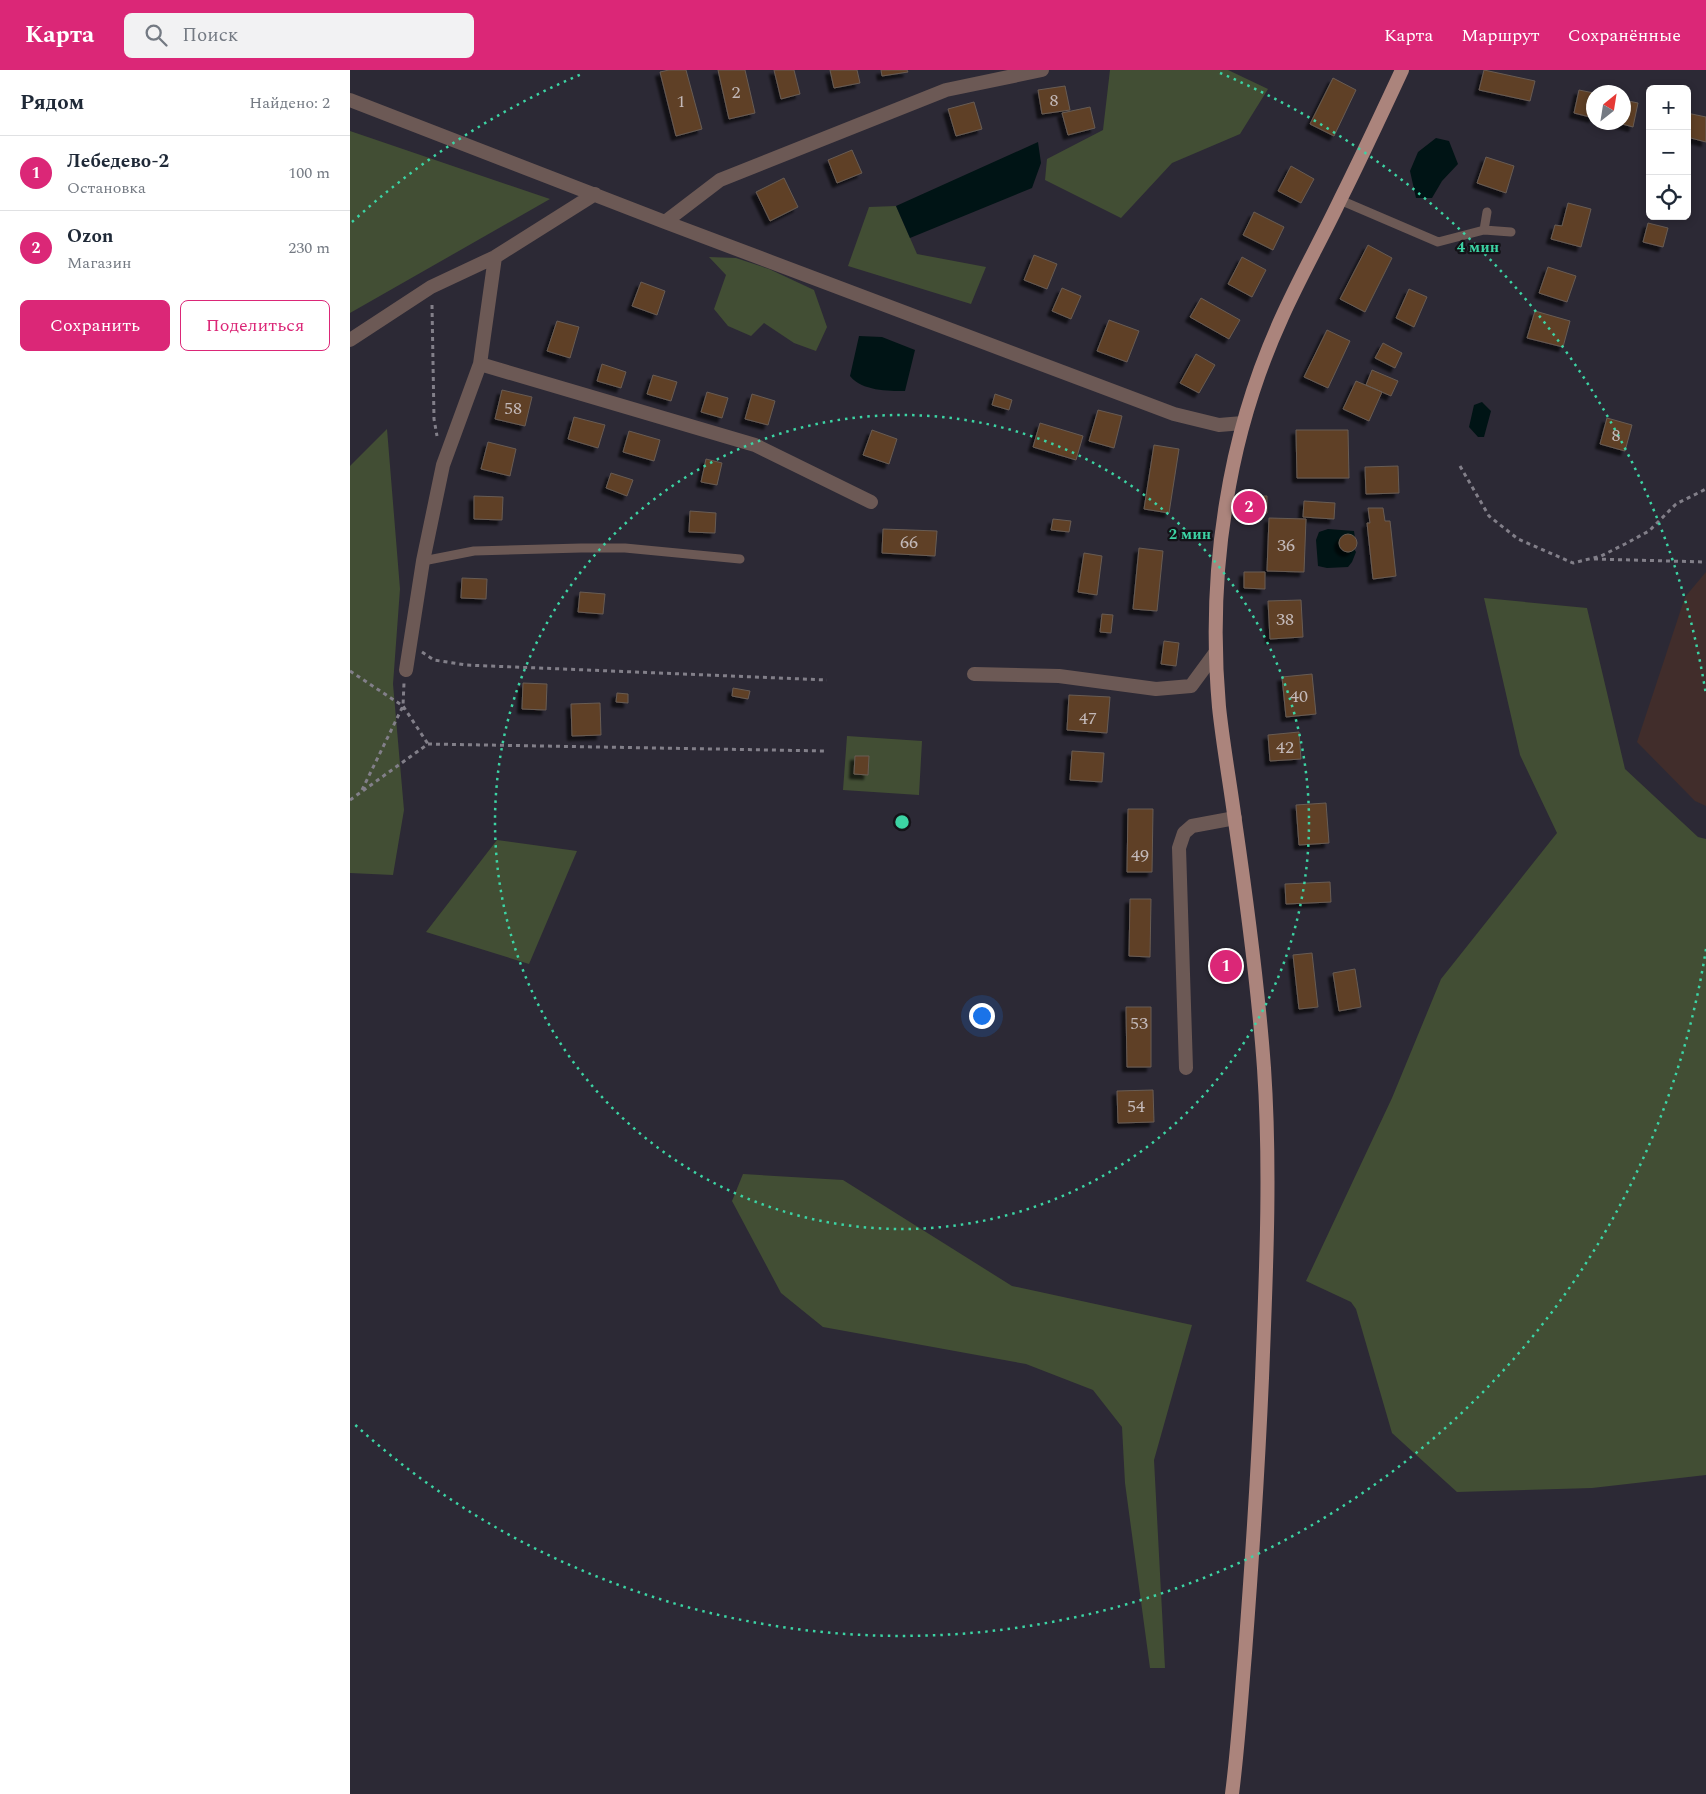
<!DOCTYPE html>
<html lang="ru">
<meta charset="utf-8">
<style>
:root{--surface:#fff;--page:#f2f2f3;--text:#1f2937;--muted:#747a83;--line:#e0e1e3;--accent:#db2777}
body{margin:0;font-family:Spectral,serif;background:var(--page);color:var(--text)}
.controls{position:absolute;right:15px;top:15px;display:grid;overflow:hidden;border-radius:8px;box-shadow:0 2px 8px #0003}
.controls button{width:45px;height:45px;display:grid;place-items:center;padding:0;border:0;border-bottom:1px solid var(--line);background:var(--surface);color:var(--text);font:25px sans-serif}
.compass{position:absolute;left:1236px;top:15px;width:45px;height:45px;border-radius:50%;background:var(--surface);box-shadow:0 2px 8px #0003;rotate:30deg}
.you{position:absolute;left:631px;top:945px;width:18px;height:18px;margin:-12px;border:4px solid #fff;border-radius:50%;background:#1a73e8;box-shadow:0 0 0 8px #1a73e833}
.badge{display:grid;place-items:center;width:32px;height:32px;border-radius:50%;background:var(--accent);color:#fff;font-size:16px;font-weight:700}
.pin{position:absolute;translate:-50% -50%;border:2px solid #fff;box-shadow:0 1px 5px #0006}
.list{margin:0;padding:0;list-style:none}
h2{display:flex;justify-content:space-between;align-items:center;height:65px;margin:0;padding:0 20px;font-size:21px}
h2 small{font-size:16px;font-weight:400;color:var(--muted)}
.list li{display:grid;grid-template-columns:32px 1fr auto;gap:15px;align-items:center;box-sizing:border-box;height:75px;padding:0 20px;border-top:1px solid var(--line)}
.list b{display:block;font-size:19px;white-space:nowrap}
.list p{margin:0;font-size:16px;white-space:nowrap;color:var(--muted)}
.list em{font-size:16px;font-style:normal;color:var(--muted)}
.actions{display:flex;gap:10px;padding:15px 20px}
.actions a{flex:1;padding:11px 0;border:1px solid var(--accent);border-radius:8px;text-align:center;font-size:18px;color:var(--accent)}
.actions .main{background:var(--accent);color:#fff}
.icon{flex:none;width:28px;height:28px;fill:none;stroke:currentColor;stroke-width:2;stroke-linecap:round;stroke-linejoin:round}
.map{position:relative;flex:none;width:1356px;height:1724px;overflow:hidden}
header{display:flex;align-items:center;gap:30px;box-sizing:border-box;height:70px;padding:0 25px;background:var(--accent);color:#fff}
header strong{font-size:24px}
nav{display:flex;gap:28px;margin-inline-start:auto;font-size:18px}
.search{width:350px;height:45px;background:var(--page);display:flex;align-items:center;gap:12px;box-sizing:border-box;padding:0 18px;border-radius:8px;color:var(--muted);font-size:19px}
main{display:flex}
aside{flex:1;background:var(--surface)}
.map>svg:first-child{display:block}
.industrial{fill:#412d2b}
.green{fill:#424e34}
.water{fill:#001415}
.building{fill:#5f3f27;stroke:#685c53;filter:url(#shadow)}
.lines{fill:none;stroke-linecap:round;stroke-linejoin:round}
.path{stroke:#827f89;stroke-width:3;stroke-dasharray:4 4;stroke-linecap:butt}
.service{stroke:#6c5955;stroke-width:9}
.minor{stroke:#6c5955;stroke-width:14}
.primary{stroke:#ab847c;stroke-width:14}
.ring{fill:none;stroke:#3cd4a4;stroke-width:2.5;stroke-dasharray:2.5 5}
.labels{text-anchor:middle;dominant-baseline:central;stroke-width:4.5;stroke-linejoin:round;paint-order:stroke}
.number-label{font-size:18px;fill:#c3b9b9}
.centre{fill:#3cd4a4;stroke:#141318;stroke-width:2.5}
.ring-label{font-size:15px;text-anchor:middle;font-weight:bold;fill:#3cd4a4;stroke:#141318;stroke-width:4.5;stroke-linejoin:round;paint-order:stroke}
</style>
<header>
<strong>Карта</strong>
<div class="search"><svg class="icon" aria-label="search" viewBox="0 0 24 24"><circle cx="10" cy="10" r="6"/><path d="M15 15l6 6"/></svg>Поиск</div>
<nav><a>Карта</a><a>Маршрут</a><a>Сохранённые</a></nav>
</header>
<main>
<aside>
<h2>Рядом<small>Найдено: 2</small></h2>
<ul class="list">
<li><span class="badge">1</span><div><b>Лебедево-2</b><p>Остановка</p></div><em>100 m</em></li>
<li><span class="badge">2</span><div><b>Ozon</b><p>Магазин</p></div><em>230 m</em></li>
</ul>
<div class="actions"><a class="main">Сохранить</a><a>Поделиться</a></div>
</aside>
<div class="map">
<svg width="1356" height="1724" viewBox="0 0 1356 1724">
<defs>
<filter id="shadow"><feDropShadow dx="-4.5" dy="4.5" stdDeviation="1" flood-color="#0009"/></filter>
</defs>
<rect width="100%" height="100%" fill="#2c2935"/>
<path class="industrial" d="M1356 502V736L1345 731 1287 672 1335 527Z"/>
<path class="green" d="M760 0H878L918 19 890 64 822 93 771 148 695 110 697 89 753 60Z
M0 61 200 129 0 243Z
M546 136 567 184 636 197 621 234 498 196 519 137Z
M359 187 386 188 419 199 464 220 477 257 466 281 444 273 414 253 401 266 378 256 364 239 376 205Z
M37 359 50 519 43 614 54 740 43 805 0 803V396Z
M1134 528 1237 538 1275 699 1348 767 1356 769V1405L1242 1418 1107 1422 1042 1363 1006 1239 1001 1232 956 1211 1042 1028 1091 909 1207 763 1170 685Z
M497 666 572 671 569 725 493 720Z
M147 770 227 781 179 894 76 862Z
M393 1104 493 1110 662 1216 842 1255 804 1390 815 1598H800L775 1413 772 1357 743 1320 676 1294 473 1257 431 1223 382 1131Z"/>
<path class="water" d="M1086 68 1099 71 1108 94 1092 111 1082 128H1066L1060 101 1068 82Z
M688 72 691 93 682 118 560 168 546 136Z
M509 266 532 267 565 280 555 321C538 321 512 321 500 306Z
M1132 332 1141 341 1134 367H1128L1119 357 1124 335Z
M978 459 1004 461 1005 468 1000 465H994L989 472 993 480 998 482 1004 479 1006 482 1002 492 998 497 977 498 968 496 966 470 969 462Z"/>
<path class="building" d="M319 0H336L352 59 326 66 310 2Z
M368 0H395L405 43 379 49Z
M424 0H444L450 24 431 29Z
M480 0H507L510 13 484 18Z
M531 0H557L558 2 532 6Z
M1134 0 1185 11 1180 31 1129 20Z
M983 8 1006 20 984 66 960 54Z
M715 16 720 40 692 44 688 20Z
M1229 20 1244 23V48L1224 43Z
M1274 30 1288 33 1283 57 1265 52H1274Z
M624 32 632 59 606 66 598 39Z
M740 37 745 58 718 65 712 43Z
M1337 43 1356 47V72L1337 67Z
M502 80 512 103 487 113 478 90Z
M1136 87 1164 96 1156 123 1127 113Z
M941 96 964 109 951 133 928 121Z
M434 108 448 137 420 151 406 122Z
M1218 133 1241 139 1231 177 1201 169 1205 155 1212 156Z
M904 142 934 157 923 180 893 165Z
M1298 153 1318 158 1313 177 1293 172Z
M1018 175 1042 188 1015 242 990 229Z
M684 185 707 194 697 219 674 210Z
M892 187 916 200 902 227 878 214Z
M1198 197 1226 206 1217 232 1189 223Z
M291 212 315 221 307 245 282 236Z
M712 218 731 226 721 249 702 241Z
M1059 219 1077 227 1064 257 1046 248Z
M851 228 890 250 879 269 840 247Z
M1185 241 1220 251 1213 277 1177 268Z
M759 250 789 261 777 292 747 281Z
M207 251 229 257 220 288 197 281Z
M977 260 1000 271 978 318 954 307Z
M1033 273 1052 283 1045 298 1025 288Z
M846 284 865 295 849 323 830 313Z
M252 294 276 302 271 318 247 311Z
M1022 300 1048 311 1041 326 1016 315Z
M303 305 327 312 321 331 297 324Z
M1006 311 1032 322 1019 351 993 339Z
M152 320 182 327 175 356 145 349Z
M357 322 378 328 372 348 351 342Z
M402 324 425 331 418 355 395 349Z
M645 324 662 330 659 340 642 335Z
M748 340 772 346 764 378 739 371Z
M224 347 255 355 248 378 218 369Z
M1257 348 1282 355 1275 381 1250 374Z
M690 353 733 366 726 390 683 377Z
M522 360 547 369 539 394 513 385Z
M946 360H998L999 408H947Z
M279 361 310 370 304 391 273 382Z
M138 372 166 379 160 406 131 399Z
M804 375 829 379 819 443 794 439Z
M356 389 372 393 367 415 351 412Z
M1048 396 1049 423 1016 424 1015 397Z
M261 403 283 410 277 426 256 418Z
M124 426 153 427 152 450 124 449Z
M896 426H917V443H896Z
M954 431 985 433 984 449 953 447Z
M1018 438H1033L1035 451H1040L1046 506 1023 509 1017 453H1020Z
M340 441 366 443 365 463 339 462Z
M919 448 956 449 954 502 917 501Z
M703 449 721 451 719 462 701 460Z
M533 459 587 461 585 486 532 483Z
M989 473a9 9 0 1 1 18 0a9 9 0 1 1-18 0Z
M789 478 813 481 807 541 783 539Z
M734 483 752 486 747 525 728 522Z
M894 502H915V519L894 518Z
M112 508 137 509 136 529 111 528Z
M230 522 255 524 253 544 228 542Z
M951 530 953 567 920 569 918 531Z
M752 544 763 545 761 563 750 562Z
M814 571 829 573 826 596 811 594Z
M962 604 966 644 936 647 932 607Z
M173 613 197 614 196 640 172 639Z
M383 618 400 621 398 629 382 626Z
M267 623 278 624V633L266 632Z
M719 625 760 627 757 663 717 660Z
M250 633 251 665 222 666 221 634Z
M949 662 951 689 920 691 918 665Z
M722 681 754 683 752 712 720 710Z
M505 686H519L518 705 504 704Z
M976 733 979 773 949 775 946 735Z
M778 739H803L802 802H777Z
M980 812 981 832 936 834 935 814Z
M780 829H801L800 887 779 886Z
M962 883 968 937 949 939 943 885Z
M1005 899 1011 937 989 941 983 903Z
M776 937H801V997H777Z
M803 1020 804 1052 768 1053 767 1021Z"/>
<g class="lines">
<path class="path" d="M82 235 84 349 87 366
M1110 396 1139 446 1168 469 1223 493 1251 486 1275 474 1299 461 1326 434 1356 419
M1244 489 1356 492
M72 582 84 590 116 595 477 610
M0 601 53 636 78 674
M12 720 53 636 54 613
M0 730 78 674 477 681"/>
<path class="service" d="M990 130 1088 172 1134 160 1161 162
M1134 160 1137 142
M73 491 124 481 231 478H275L390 489"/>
<path class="minor" d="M0 30 315 152 824 344 869 355 893 353
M315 152 370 110 596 20 692 0
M0 270 81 217 145 187 245 124
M130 294 405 375 521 432
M56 600 73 491 93 395 130 294 145 187
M624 604 709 606 806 619 841 616 866 582
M836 998 829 778 834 763 842 756 885 748"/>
<path class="primary" d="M882 1724C888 1677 891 1630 895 1583 902 1491 908 1400 912 1308 916 1205 921 1101 914 998 908 915 897 833 885 751 880 713 873 675 869 637 863 569 865 501 876 434 886 370 905 306 932 247 950 207 972 168 991 128 1012 86 1032 43 1052 0"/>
</g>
<g class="ring">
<circle cx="552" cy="752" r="407"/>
<path d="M1356 879A814 814 0 0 1 2 1352M2 152A814 814 0 0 1 234 3M870 3A814 814 0 0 1 1356 625"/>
</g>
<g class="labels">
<g class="number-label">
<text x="386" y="22">2</text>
<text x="704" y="30">8</text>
<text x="331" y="31">1</text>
<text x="163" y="338">58</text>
<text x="1266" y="365">8</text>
<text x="559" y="472">66</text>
<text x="936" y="475">36</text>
<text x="935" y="549">38</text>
<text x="949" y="626">40</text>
<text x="738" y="648">47</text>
<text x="935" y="677">42</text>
<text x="790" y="785">49</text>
<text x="789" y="953">53</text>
<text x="786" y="1036">54</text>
</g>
</g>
<circle cx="552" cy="752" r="8" class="centre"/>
<g class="ring-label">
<text x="1128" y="182">4 мин</text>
<text x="840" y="469">2 мин</text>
</g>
</svg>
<div class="controls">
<button>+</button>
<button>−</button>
<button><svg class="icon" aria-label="locate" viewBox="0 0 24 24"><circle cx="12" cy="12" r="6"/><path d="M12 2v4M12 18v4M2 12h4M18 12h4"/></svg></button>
</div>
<svg class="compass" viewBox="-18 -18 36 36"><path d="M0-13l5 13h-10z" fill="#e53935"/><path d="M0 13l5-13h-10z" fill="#747a83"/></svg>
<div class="you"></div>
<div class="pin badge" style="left:876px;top:896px">1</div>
<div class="pin badge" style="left:899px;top:437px">2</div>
</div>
</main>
